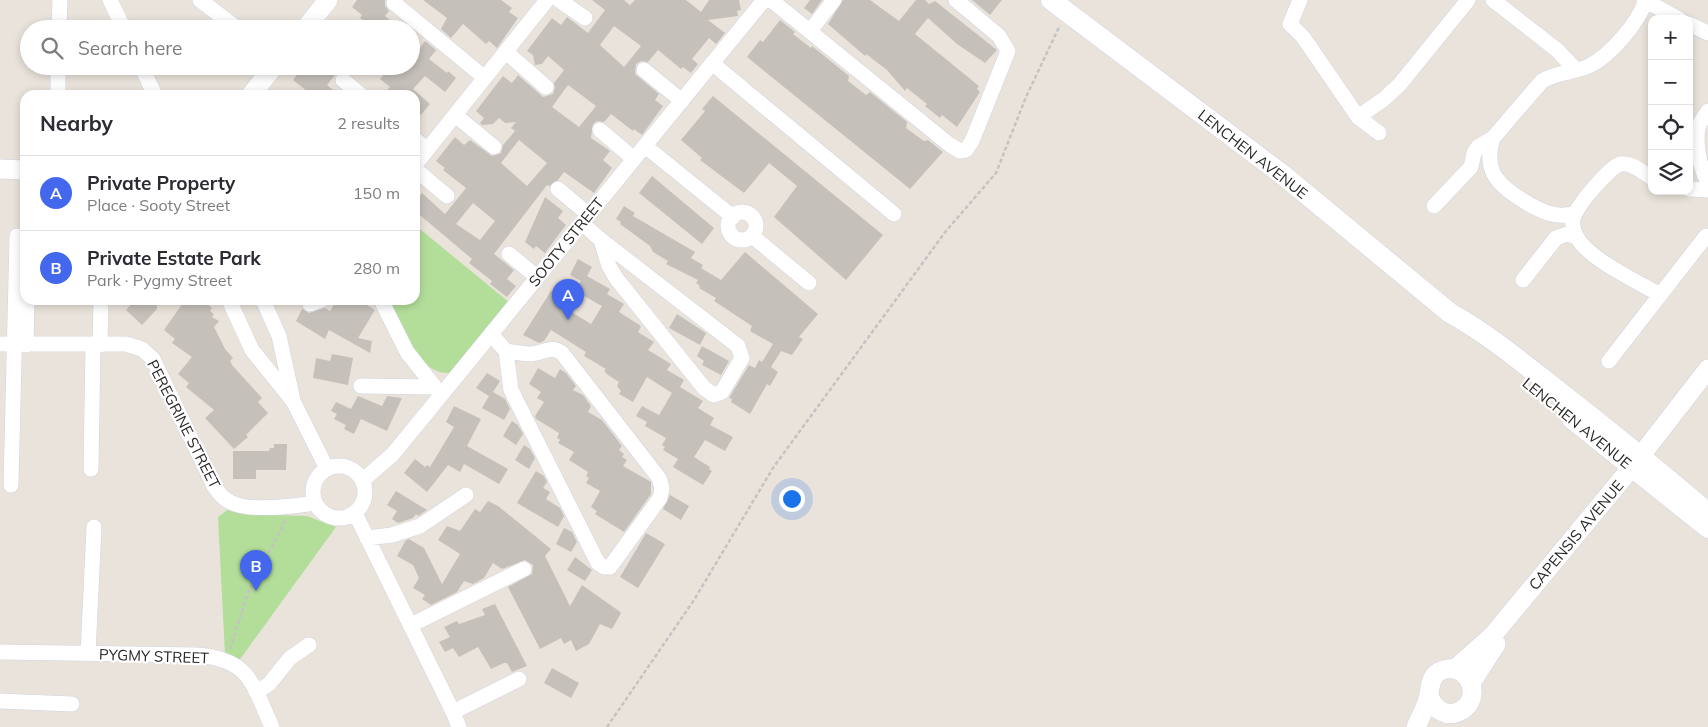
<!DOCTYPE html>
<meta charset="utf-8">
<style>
:root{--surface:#fff;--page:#f2f2f3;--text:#2b2b33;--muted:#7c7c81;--line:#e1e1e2;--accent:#4368ee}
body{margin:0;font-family:Mulish,sans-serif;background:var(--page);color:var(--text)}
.controls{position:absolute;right:15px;top:15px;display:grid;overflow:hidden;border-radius:10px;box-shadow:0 2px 8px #0003}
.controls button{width:45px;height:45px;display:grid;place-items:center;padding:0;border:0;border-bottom:1px solid var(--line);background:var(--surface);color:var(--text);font:25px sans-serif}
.you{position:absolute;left:791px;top:498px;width:18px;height:18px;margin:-12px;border:4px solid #fff;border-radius:50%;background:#1a73e8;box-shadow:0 0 0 8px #1a73e833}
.badge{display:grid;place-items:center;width:32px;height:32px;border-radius:50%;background:var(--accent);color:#fff;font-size:16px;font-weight:700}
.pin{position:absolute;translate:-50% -41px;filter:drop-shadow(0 1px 2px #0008)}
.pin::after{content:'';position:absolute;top:26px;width:18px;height:15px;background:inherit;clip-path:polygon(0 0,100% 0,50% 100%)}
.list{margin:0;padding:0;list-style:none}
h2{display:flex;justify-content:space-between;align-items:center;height:65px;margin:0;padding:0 20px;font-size:21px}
h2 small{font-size:16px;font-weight:400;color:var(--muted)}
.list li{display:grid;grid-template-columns:32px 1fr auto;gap:15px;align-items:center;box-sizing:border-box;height:75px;padding:0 20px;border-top:1px solid var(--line)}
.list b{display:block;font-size:19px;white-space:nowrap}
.list p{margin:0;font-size:16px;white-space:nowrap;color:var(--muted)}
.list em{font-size:16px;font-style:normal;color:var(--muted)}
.icon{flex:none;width:28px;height:28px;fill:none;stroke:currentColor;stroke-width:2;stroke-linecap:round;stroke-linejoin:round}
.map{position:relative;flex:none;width:1708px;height:727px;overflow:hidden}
.search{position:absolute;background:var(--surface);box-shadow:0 2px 8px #0003;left:20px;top:20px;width:400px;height:55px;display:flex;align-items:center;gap:12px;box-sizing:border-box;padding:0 18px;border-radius:28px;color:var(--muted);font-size:19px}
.panel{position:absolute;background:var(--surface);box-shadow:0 2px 8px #0003;left:20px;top:90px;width:400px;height:215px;border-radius:15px}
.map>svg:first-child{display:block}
.green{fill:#b3de9a}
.building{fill:#c5c0ba;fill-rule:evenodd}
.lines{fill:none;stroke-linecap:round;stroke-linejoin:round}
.minor-casing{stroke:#d0d4e0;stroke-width:16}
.tertiary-casing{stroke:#d0d4e0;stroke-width:20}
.secondary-casing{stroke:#d0d4e0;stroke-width:21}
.path{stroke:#c3c3c3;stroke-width:2.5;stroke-dasharray:4 2.5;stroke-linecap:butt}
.minor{stroke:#fff;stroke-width:15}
.tertiary{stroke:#fff;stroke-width:19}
.secondary{stroke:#fff;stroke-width:20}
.labels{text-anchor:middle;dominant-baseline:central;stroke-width:4.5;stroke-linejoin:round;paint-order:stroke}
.street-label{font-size:15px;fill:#282828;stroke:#fff}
</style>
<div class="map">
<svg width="1708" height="727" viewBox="0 0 1708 727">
<rect width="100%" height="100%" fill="#eae3db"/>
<path class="green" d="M415 225 510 303 449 373C416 374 402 324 390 300H415Z
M229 509 241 514 307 516 336 527 238 662 225 655 218 517Z"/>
<path class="building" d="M357 0H385V6L389 11 385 16 401 29H374L360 18 362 15 352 7Z
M423 0H501L512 8 509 12 518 18 497 48 489 41 486 44 463 24 451 38 441 29 447 18Z
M592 0H624L630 5 635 0H686L701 12 709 0H739L741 10 737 11 738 16 708 20 725 33 716 44 709 38 692 59 698 64 691 73 683 67 681 69 658 50 648 62 641 61 636 64 635 74 659 94 655 100 663 106 642 135 634 129 633 131 611 114 604 122 597 121 593 124 591 138 610 151 603 160 612 168 594 193 564 172 558 180 549 186 547 185 494 254 514 270 507 279 516 286 507 297 490 284 492 281 469 263 472 259 415 211V203L422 193 445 214 466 188 443 170 445 168 436 161 455 137 464 145 470 140 492 156 501 153 503 145 515 131 511 128 516 122 505 123 499 118 493 124 482 125 480 123 484 118 476 111 503 76 512 83 518 75 543 97 553 94 555 88 554 83 564 70 548 56 542 64 535 65 533 55 527 51 552 18 561 25 567 17 588 33 605 10ZM614 26 641 46 624 67 600 45ZM568 85 596 106 579 127 552 107ZM519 140 547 163 527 186 501 163ZM473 203 495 221 480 240 456 224Z
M810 0H822L812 14 804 8Z
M843 0H870L899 21 916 0H925L929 4 935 1 997 50 985 63 957 44 928 18 915 34 979 86 977 89 980 92 957 127 942 115 940 118 925 106 927 104 907 88 905 91 887 70 866 54 865 56 828 24Z
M972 0H1002L990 15Z
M780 20 795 32 793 34 811 48 812 46 849 76 848 81 866 95 870 92 907 122 906 128 924 141 928 140 943 152 910 189 747 57 760 40 763 42Z
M425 41 436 50 429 59 447 73 448 71 456 78 445 92 425 76 413 89 430 104 421 115 415 110V95H383L390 87 380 79 383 76 371 66H411V43L419 49Z
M303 66H342L327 85 339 95H312L293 80Z
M713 96 883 235 846 280 774 217 797 186 769 163 744 193 700 160 702 158 681 140 705 111 702 109Z
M652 176 714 228 702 244 639 193Z
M545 197 563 211 558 218 566 225 545 253 536 246 534 249 525 242Z
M624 206 635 213 633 216 695 252 691 258 703 265 701 268 721 280 745 252 818 314 799 337 803 339 792 355 781 351 771 367 778 372 770 386 767 384 750 414 731 402 732 399 729 398 749 365 755 368 759 360 762 362 773 344 750 331 752 326 714 301 716 298 699 288 700 286 696 283 698 280 666 264 668 261 653 252 650 246 620 224 621 222 616 219Z
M578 259 592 267 587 276 610 289 607 294 624 304 619 312 641 326 638 332 654 342 648 350 671 364 667 370 684 380 680 387 703 401 698 408 714 418 710 425 733 437 725 451 705 440 694 457 710 467 709 469 712 471 703 485 673 467 678 459 663 450 665 447 662 445 666 438 645 426 647 422 636 416 642 406 659 415 672 393 647 377 633 402 619 394 621 391 617 386 619 382 608 375 604 371 606 369 584 356 586 352 551 330 544 341 539 343 523 335 551 291 556 294 557 292 575 302 570 311 591 324 602 306 575 291 581 281 570 275Z
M135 300H156L157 309 142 325 126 310Z
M185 300H202L212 308 210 311 214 314 212 317 219 321 214 327 225 349 233 358 230 361 232 365 262 398 258 402 268 413 246 435 248 437 234 449 205 418 214 410 186 387 189 383 178 374 192 357 172 343 175 339 164 330Z
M337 300 348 305 351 300H359L375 310 358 338 372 341 370 353 329 330 325 339 296 321 302 309 309 313 325 308 330 311Z
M677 314 706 333 700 345 669 328Z
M702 346 729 361 721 375 702 365 704 361 697 356Z
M332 354 353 358 348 385 313 378 316 358 330 361Z
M538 368 555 378 560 369 566 373 576 386 573 390 583 395 591 406 588 412 602 420 622 446 619 450 624 454 622 457 627 460 623 466 651 482V494L624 532 595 514 597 511 591 507 600 491 586 483 589 478 586 476 588 472 569 460 574 452 558 443 560 440 557 438 559 433 536 419 535 416 544 402 537 398 541 392 529 384Z
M487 373 500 381 493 392 505 399 510 409 504 420 482 408 489 396 476 388Z
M358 396 382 406 387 396 402 398 387 431 361 419 354 434 344 429 346 425 334 419 337 414 331 411 336 402 351 409Z
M454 406 481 419 467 446 508 469 499 484 464 464 460 472 448 465 427 492 404 473 415 459 425 467 427 465 430 467 454 427 446 422Z
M512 421 518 425 523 434 516 445 503 436Z
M274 444H287L286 470H256V479H233V451H269L270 448H274Z
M524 445 530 449 535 458 529 469 515 460Z
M536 471 544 476 547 482 543 488 550 492 546 499 560 508 564 516 558 527 517 503Z
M396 491 427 510 418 516 416 514 413 518 398 523 392 519 397 511 387 505Z
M670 495 689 506 681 520 663 509Z
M488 501 498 506 551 549 545 556 570 606 582 585 619 611 621 613 612 629 600 624 589 644 576 651 571 640 564 644 561 638 540 649 508 587 532 574 533 565 525 560 502 569 493 563 484 578 473 584 464 581 457 592 431 605 422 599 425 595 413 588 419 578 413 565 397 556 406 540 409 539 424 548 442 584 460 554 438 540 447 526 460 531 475 509 480 512Z
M564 528 572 532 577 542 571 552 556 544Z
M646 533 665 544 638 588 620 577Z
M575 557 592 570 585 581 567 570Z
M495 604 527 666 512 672 507 663H504L491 669 478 647 459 657 453 648 445 652 439 642 450 637 444 627 457 621 459 624 485 615 482 609Z
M552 668 579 683 571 698 544 683Z"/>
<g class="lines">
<g class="minor-casing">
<path id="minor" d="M110 0 124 29
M200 0 238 29
M559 0 585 18
M771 0 950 145 960 151 966 150 972 141 1008 51 999 36 956 0
M1300 0 1290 24 1303 37 1358 117 1379 133
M1493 0 1557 50 1575 69
M1644 0 1679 19
M394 3 485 78
M1689 24 1708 33
M59 29 60 0
M810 31 834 0
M506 52 546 87
M712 63 894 214
M141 66 155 95
M644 70 682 101
M343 80 361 95
M58 95V66
M1708 111C1705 116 1699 123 1698 128 1695 145 1700 168 1708 182
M455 115 494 147
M1358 117 1384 99 1400 84 1468 0
M600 130 634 159
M1493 138C1482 172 1500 187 1527 203 1544 212 1556 219 1575 213
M415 139 427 150
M645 146 733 217
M415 165 547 0
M415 169 447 196
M1652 178C1643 173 1632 162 1621 164 1610 166 1580 203 1575 214 1571 220 1573 230 1576 236 1589 260 1637 281 1660 295
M558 189 589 215
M1689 189 1708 190
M1434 206 1471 167 1474 153 1478 147 1493 138 1542 81C1557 72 1573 73 1589 66 1611 55 1638 23 1646 0
M728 226a14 14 0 1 1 28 0a14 14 0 1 1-28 0Z
M582 223 601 240 738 346 742 358 722 392 714 395 704 388 616 278 609 266 601 240
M752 236 809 283
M509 254 537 277
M1523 280 1556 238 1567 234 1577 237
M229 300 252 350 293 401 327 469
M263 300 279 336 293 400
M381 300 407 352 441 395
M310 304 321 300
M491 334 506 351 511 390 598 563 604 567H610L660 498 662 488 659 478 562 353C551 345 543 353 531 354 523 354 514 352 506 351
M0 344H126L142 349 153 359 214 486C218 492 223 499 230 502 248 512 295 506 315 503
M26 345 27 300
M100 345 101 300
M1609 361 1706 236
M361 386 434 387
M313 492a26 26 0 1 1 52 0a26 26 0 1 1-52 0Z
M91 469 93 345
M363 480 393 454 764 0
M11 485 17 236
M355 513 453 712 459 727
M367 538 392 535 420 526 466 495
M411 625 524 569
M0 652 196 655C250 659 252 683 272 727
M88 654 94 527
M256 692 269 684 290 658 309 645
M0 701 72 704
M453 712 519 679"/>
</g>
<g class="tertiary-casing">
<path id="tertiary" d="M305 29 328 0
M251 95 274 66
M0 169 25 170
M1455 669 1493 635 1632 467 1708 369
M1471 683 1496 644
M1416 727C1420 718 1425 709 1428 699 1431 686 1429 672 1447 669 1470 665 1482 698 1462 710 1448 719 1434 710 1429 696"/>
</g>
<g class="secondary-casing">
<path id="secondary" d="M1051 0 1283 175 1450 313C1490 335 1525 365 1561 393 1611 432 1660 472 1708 513
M1572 419 1708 528"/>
</g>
<path class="path" d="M230 649 247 595 286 519
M607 727 694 600 773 468 946 231 996 173 1026 97 1060 25"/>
<use href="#minor" class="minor"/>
<use href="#tertiary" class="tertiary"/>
<use href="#secondary" class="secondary"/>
</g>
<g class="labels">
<g class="street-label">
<text transform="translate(1253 154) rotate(38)">LENCHEN AVENUE</text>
<text transform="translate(566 242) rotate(-51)">SOOTY STREET</text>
<text transform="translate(1577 423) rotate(39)">LENCHEN AVENUE</text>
<text transform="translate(184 424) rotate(63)">PEREGRINE STREET</text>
<text transform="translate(1576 535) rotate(-50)">CAPENSIS AVENUE</text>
<text transform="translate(154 656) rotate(2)">PYGMY STREET</text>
</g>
</g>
</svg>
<div class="controls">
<button>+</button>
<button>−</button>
<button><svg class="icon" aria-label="locate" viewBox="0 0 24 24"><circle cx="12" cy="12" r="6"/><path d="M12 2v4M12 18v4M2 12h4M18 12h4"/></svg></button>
<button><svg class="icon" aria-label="layers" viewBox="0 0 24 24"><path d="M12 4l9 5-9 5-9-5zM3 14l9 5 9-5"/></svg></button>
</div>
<div class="you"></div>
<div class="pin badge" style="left:568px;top:320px">A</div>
<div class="pin badge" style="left:256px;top:591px">B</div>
<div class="search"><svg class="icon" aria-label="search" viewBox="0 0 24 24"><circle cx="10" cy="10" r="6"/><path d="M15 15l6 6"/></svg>Search here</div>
<section class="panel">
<h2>Nearby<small>2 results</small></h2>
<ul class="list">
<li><span class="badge">A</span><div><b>Private Property</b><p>Place · Sooty Street</p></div><em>150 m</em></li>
<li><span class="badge">B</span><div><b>Private Estate Park</b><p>Park · Pygmy Street</p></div><em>280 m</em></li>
</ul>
</section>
</div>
